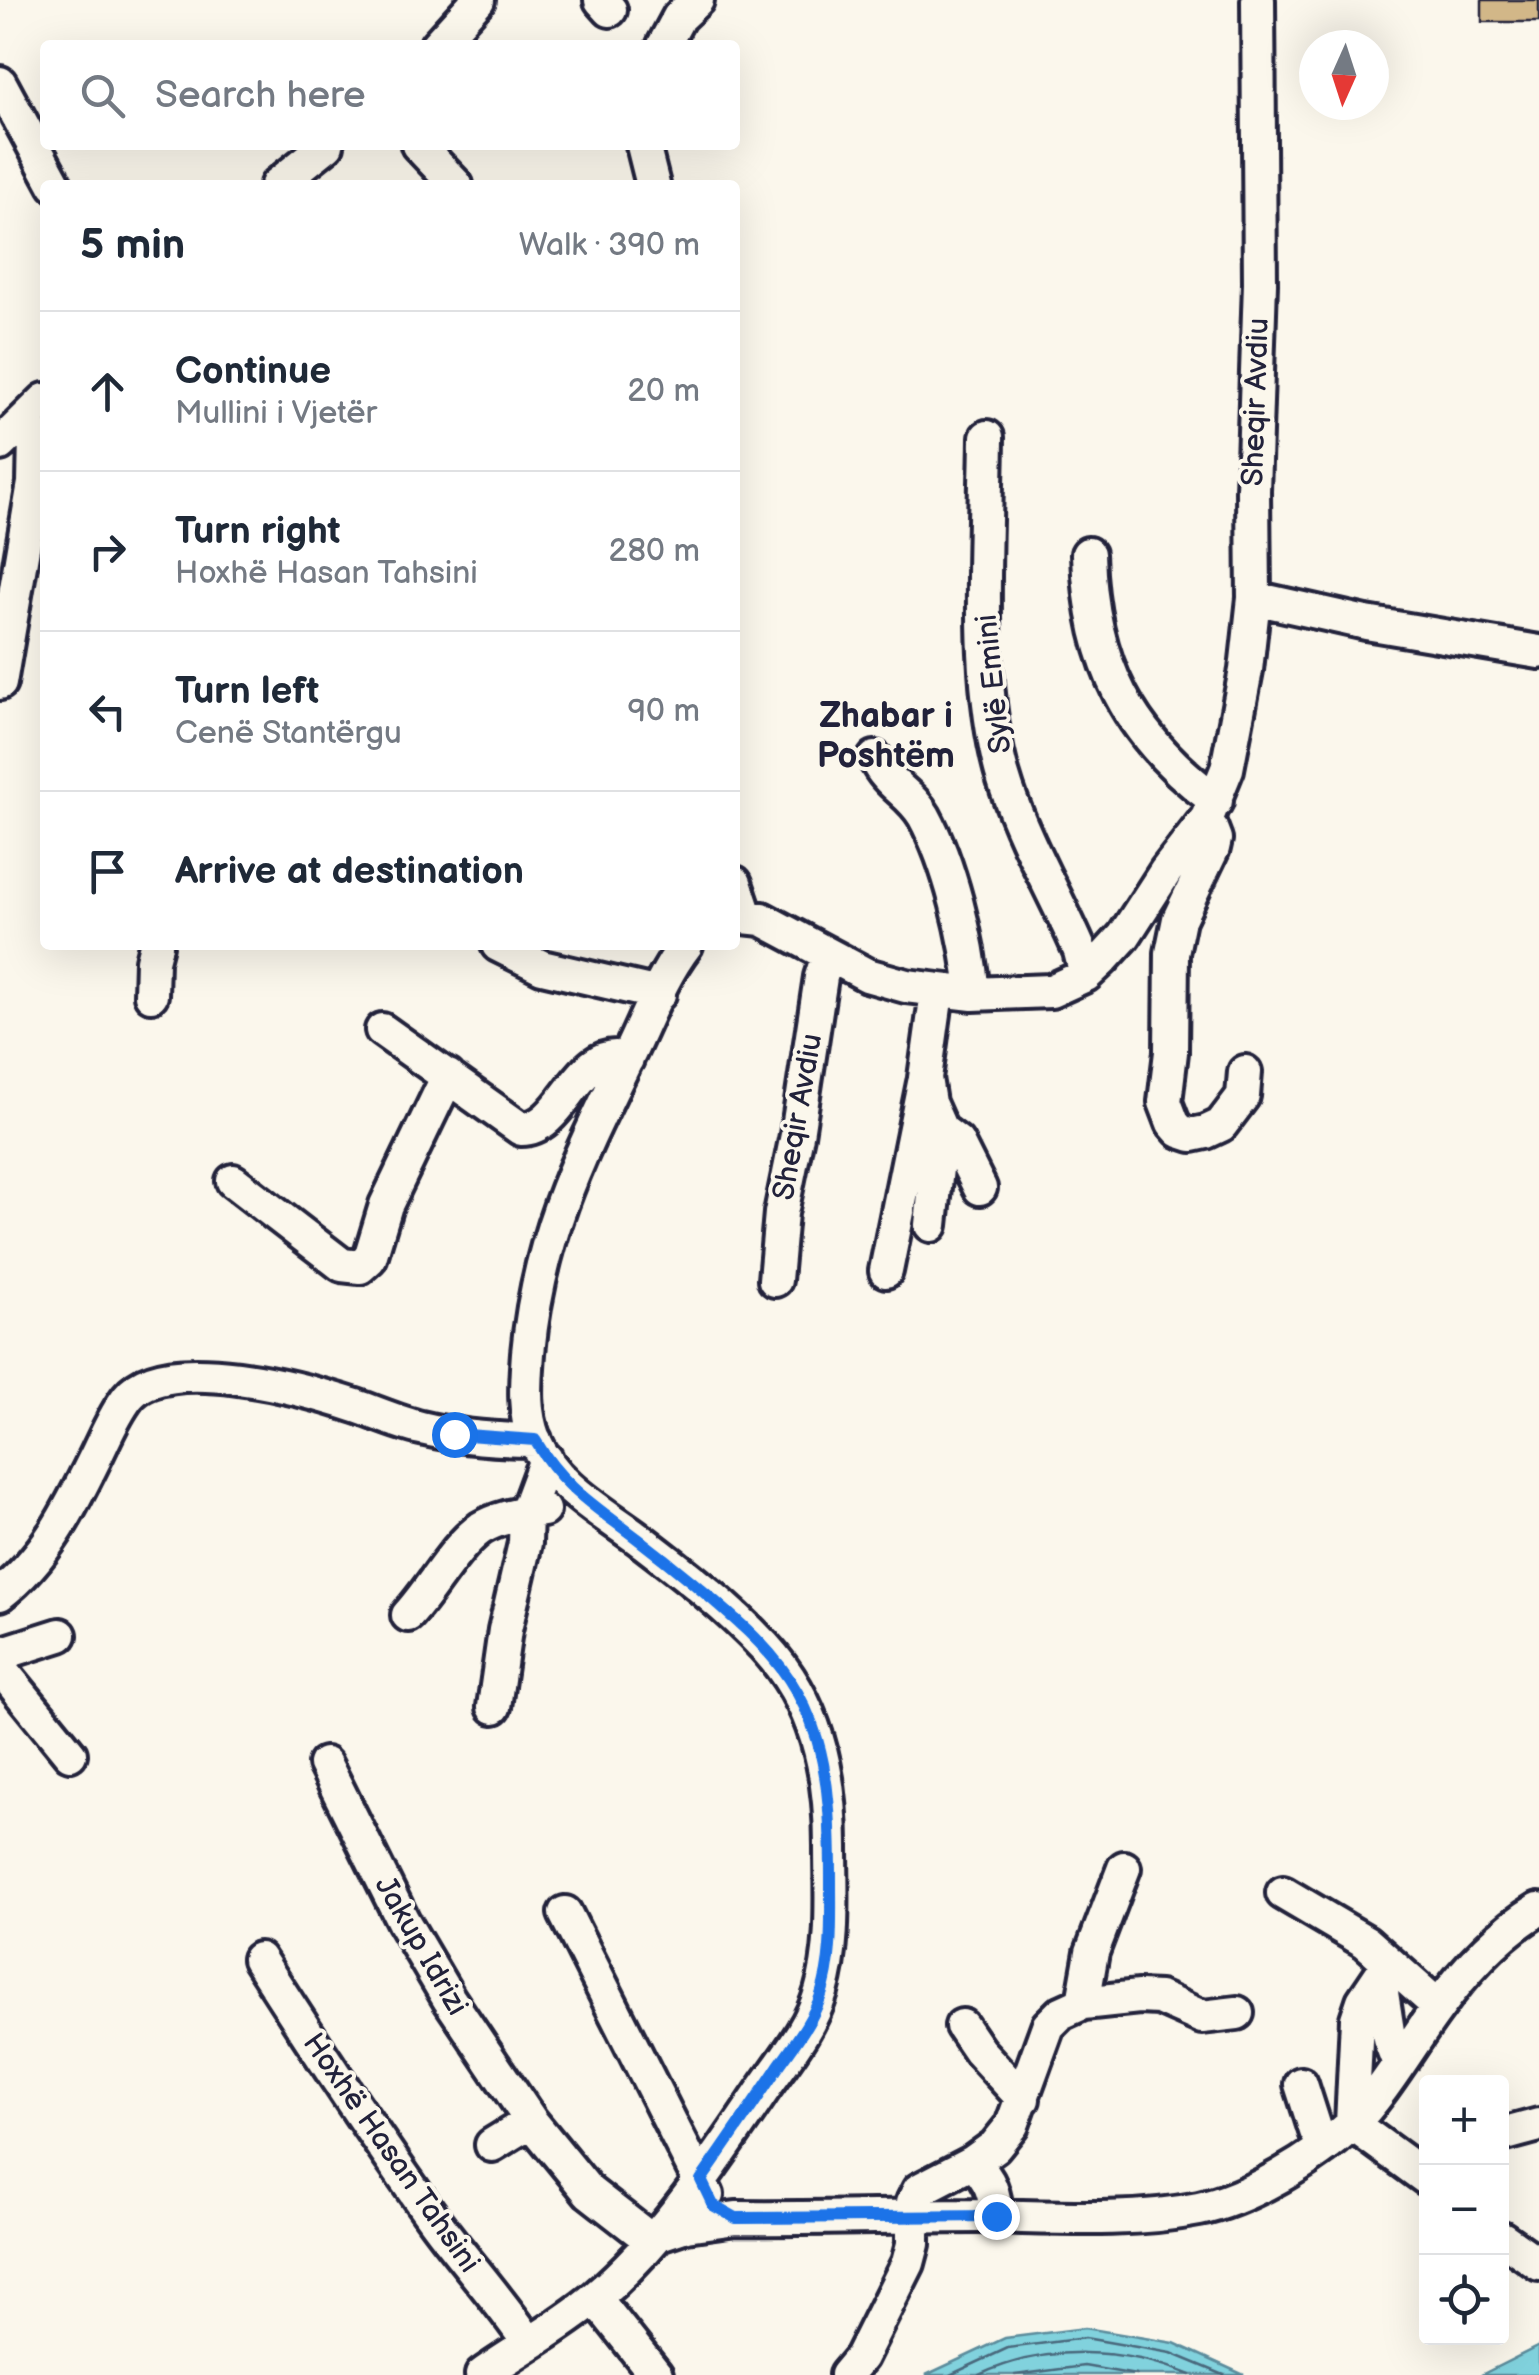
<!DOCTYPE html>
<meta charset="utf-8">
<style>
:root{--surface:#fff;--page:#f6f6f7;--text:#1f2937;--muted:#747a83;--line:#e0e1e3}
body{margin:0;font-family:"Balsamiq Sans",sans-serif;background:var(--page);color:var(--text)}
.controls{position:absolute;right:30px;bottom:30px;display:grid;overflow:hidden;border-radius:10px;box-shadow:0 10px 40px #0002}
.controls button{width:90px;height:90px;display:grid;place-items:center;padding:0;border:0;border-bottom:2px solid var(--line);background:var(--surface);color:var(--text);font:50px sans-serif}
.compass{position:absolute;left:1299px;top:30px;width:90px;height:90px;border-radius:50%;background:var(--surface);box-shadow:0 10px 40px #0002;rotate:183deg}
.stop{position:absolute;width:30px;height:30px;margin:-22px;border:8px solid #1a73e8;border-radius:50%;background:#fff}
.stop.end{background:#1a73e8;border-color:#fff;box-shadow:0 2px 10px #0008}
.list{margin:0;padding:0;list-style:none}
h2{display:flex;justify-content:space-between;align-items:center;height:130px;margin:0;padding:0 40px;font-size:42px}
h2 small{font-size:32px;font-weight:400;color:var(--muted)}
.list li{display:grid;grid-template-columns:65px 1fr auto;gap:30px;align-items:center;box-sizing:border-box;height:160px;padding:0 40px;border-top:2px solid var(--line)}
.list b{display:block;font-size:38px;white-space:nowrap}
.list p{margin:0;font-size:32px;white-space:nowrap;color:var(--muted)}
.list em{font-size:32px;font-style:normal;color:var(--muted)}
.icon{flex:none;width:55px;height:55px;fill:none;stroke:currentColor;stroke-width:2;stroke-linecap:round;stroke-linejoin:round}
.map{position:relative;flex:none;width:1539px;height:2375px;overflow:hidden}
.search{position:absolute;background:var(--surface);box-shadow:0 10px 40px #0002;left:40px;top:40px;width:700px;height:110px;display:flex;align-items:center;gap:25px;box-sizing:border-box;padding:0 35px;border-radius:10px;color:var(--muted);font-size:38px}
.panel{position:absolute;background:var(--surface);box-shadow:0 10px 40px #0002;left:40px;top:180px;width:700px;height:770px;border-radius:10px}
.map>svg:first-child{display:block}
.water{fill:#81d2dd;stroke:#5b8c9c;stroke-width:2.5}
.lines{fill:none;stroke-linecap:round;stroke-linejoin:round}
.shore{stroke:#48687c;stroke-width:2.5}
.building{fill:#d2b788;stroke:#22223b;stroke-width:2.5}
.minor-casing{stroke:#22223b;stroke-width:40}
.minor{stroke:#fbf7ec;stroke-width:32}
.route{stroke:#1a73e8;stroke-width:12}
.labels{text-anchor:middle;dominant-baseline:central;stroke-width:8;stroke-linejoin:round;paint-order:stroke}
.street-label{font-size:30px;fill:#22223b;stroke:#fbf7ec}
.quarter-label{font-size:35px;font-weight:bold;fill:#22223b;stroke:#fbf7ec}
</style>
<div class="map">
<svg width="1539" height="2375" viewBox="0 0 1539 2375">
<rect width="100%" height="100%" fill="#fbf7ec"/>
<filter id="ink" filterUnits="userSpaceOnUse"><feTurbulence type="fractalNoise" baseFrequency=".01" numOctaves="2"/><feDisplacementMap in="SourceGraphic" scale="20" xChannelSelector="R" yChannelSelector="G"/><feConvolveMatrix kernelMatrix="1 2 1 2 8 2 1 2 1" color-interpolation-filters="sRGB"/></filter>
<g filter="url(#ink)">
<path class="water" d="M1085 2328 1174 2343 1244 2375H926L1005 2338Z
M1539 2346V2375H1481Z"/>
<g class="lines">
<path class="shore" d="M950 2375 1008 2348 1085 2338 1171 2353 1224 2375
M979 2375C1045 2344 1124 2347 1191 2375
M1015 2375 1084 2366 1136 2375"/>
</g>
<path class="building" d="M1482 0H1539V22H1482Z"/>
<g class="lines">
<g class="minor-casing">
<path id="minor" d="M601 0 610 10
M437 45 478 0
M664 45 679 17 697 0
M0 83 55 185
M418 145 456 185
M643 145 653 185
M277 185 327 145
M987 437C986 542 973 690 1007 789 1026 845 1057 897 1080 951L1086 975
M0 444 45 400
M1088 554C1091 663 1128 736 1216 801
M1254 598 1366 623 1539 652
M0 683 34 483 35 436 25 420
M875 758C888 786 910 792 924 816 950 864 968 939 973 994
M1207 818 1215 839 1213 848 1179 919 1172 953 1171 1052 1165 1102 1173 1123 1180 1131 1192 1135 1206 1132 1221 1125 1243 1096 1245 1072
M735 883 746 916
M735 916 762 919 867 975 906 986 973 994 1051 991 1086 975 1102 960 1124 936 1166 871 1207 818 1227 769 1246 670 1254 598 1253 491 1260 283 1258 0
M498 945 542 967 659 994
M937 992 925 1078 929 1103 941 1130 957 1142 980 1188
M151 995 152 961 156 945
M382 1030 521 1129C565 1130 578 1043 627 1059
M233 1181 342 1265 360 1267 370 1258 386 1205 448 1076
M931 1225 941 1130
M886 1271 924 1083
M775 1280 781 1213 797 1135 821 977 828 955
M0 1594C46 1558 70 1509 95 1458 105 1438 114 1415 128 1397 165 1350 307 1390 356 1406 377 1413 399 1423 421 1428 458 1437 497 1440 535 1440
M408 1615C432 1589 454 1547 481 1528 499 1517 523 1514 543 1510
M0 1654 60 1635
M0 1668 70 1754
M494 1707 505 1630 525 1543 526 1513 546 1459
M325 1764 403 1921 449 1999 531 2121 589 2192 652 2241
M1283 1893 1366 1942 1438 2006
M565 1913 707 2195
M259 1959C316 2048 373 2135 435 2221 465 2262 500 2300 528 2342
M1388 1964 1363 2001 1357 2019 1352 2124 1426 2178
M1380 1980 1389 2038 1399 2064
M1083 2003 1092 1952 1124 1868
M962 2026 979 2051 1023 2099
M1301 2084 1316 2131 1325 2147
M1502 2135 1539 2125
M492 2145 531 2121
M973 2162C990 2180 995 2192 996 2217
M659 2234 686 2225 736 2218C817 2219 898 2216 979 2216 1051 2217 1128 2223 1199 2209 1248 2199 1315 2159 1351 2125 1385 2091 1408 2048 1437 2009 1464 1971 1499 1933 1539 1909
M1502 2238 1539 2264
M595 2298 656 2375
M482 2375C519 2349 562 2326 596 2297 662 2241 711 2167 759 2096 781 2063 810 2030 821 1992 835 1945 831 1894 831 1846 831 1771 816 1702 764 1646 727 1606 682 1572 639 1539 600 1510 554 1486 534 1439 523 1411 526 1382 528 1353 539 1234 579 1157 630 1052 647 1017 662 976 686 945
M846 2375 861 2357 908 2263 913 2244V2202L919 2190 973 2162 995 2146 1012 2125 1048 2026 1061 2013 1083 2003 1139 1997 1159 1998 1202 2017 1237 2013"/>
</g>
<use href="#minor" class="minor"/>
</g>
</g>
<g class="lines" filter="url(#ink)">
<path class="route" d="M454 1434 535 1440C562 1487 596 1507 638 1539 672 1565 705 1592 737 1621 825 1698 831 1772 831 1882 831 1919 833 1959 821 1995 812 2022 794 2044 778 2067 753 2105 727 2143 701 2180L713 2205 736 2218 996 2216"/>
</g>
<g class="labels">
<g class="street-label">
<text transform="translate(1256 402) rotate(-88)">Sheqir Avdiu</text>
<text transform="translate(994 684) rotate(-96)">Sylë Emini</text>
<text transform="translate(798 1117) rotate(-80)">Sheqir Avdiu</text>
<text transform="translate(421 1946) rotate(60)">Jakup Idrizi</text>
<text transform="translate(391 2153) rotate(55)">Hoxhë Hasan Tahsini</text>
</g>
<g class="quarter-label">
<text x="886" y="716">Zhabar i<tspan x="886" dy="40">Poshtëm</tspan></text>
</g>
</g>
</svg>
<div class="controls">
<button>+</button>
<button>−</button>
<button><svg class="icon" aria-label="locate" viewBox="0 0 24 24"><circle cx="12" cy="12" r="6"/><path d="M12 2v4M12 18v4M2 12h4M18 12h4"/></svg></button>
</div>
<svg class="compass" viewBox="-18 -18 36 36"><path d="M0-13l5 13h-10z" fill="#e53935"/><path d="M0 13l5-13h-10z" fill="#747a83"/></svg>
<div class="stop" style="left:454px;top:1434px"></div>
<div class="stop end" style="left:996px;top:2216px"></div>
<div class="search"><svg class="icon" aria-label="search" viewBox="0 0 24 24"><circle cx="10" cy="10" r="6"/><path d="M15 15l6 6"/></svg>Search here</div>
<section class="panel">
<h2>5 min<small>Walk · 390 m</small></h2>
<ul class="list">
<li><svg class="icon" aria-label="ahead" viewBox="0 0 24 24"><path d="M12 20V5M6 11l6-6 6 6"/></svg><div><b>Continue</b><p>Mullini i Vjetër</p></div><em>20 m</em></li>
<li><svg class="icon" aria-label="right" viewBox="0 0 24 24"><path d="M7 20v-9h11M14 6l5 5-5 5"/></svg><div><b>Turn right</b><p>Hoxhë Hasan Tahsini</p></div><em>280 m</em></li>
<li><svg class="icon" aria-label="left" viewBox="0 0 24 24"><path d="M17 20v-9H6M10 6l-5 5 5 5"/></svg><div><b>Turn left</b><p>Cenë Stantërgu</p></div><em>90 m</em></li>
<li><svg class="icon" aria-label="arrive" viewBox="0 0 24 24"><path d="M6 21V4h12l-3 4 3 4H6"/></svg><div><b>Arrive at destination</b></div></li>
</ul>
</section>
</div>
